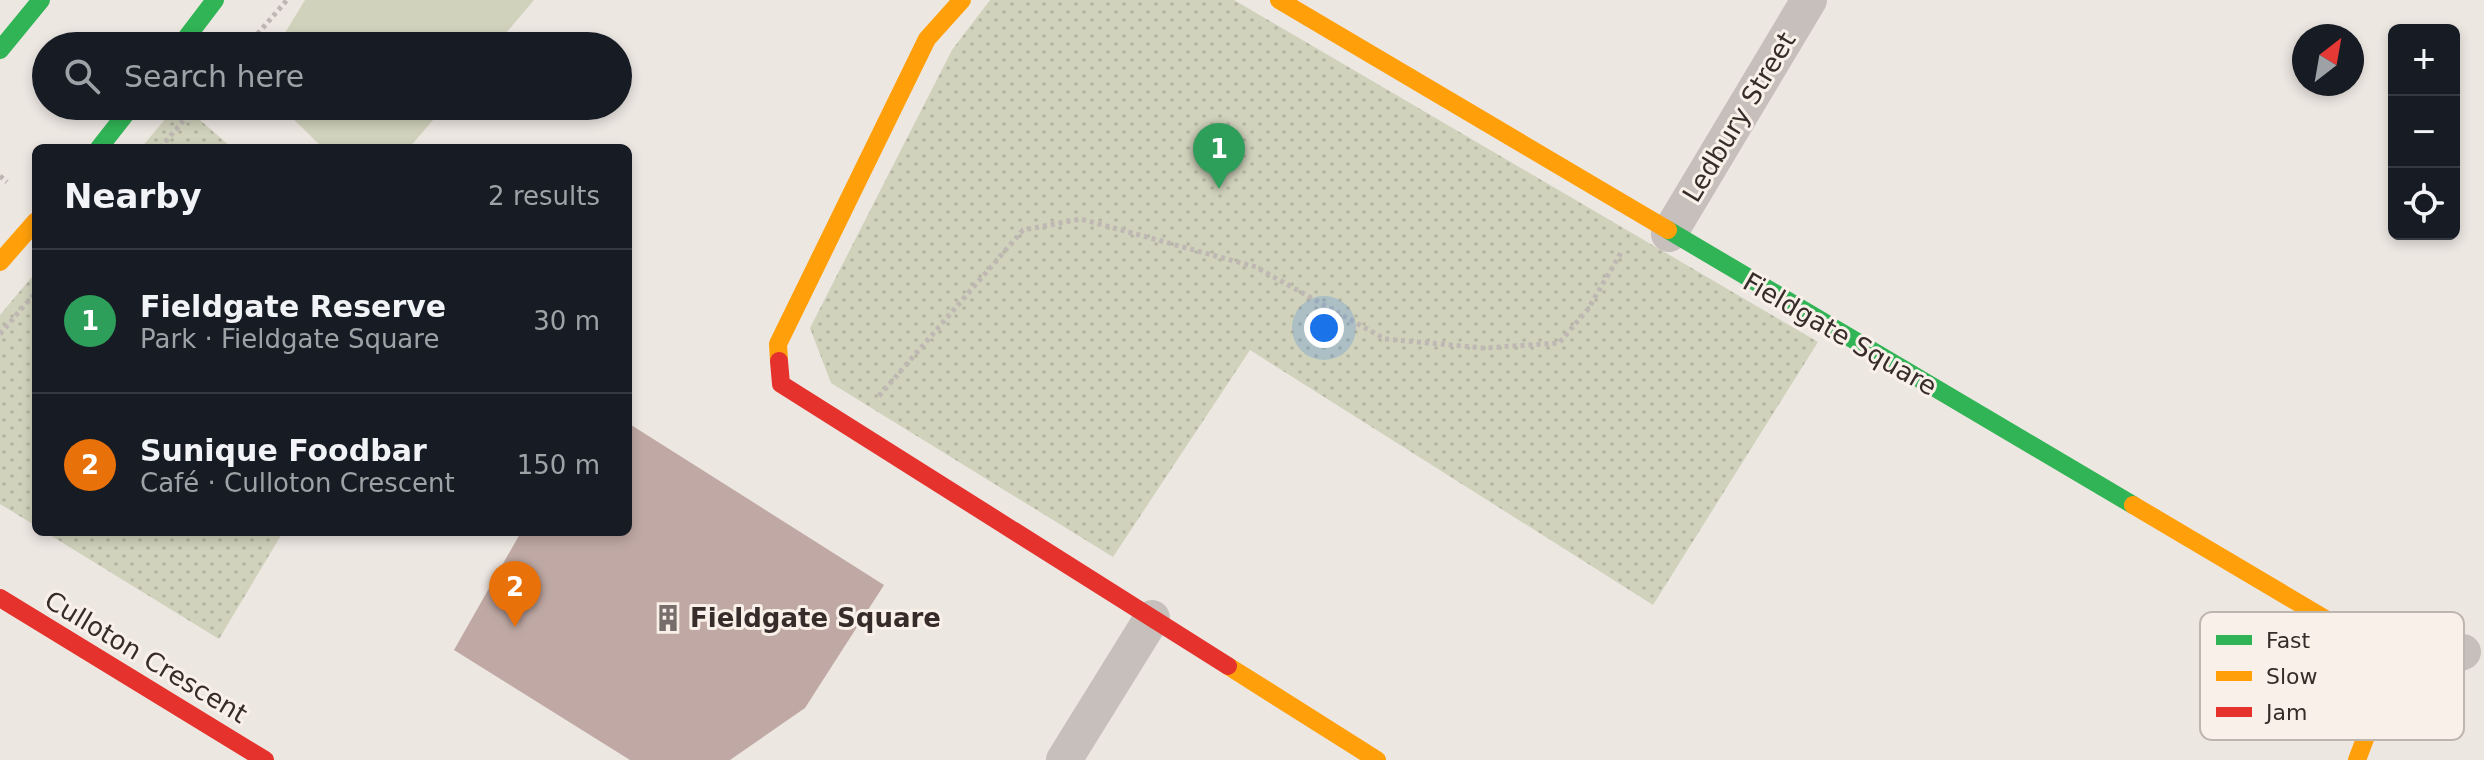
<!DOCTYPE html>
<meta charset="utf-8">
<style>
:root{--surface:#171b24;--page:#242831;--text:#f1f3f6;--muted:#9ea1a6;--line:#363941;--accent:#776d6a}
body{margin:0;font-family:"DejaVu Sans",sans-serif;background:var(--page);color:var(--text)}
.controls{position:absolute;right:24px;top:24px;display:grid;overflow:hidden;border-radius:12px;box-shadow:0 4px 12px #0003}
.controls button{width:72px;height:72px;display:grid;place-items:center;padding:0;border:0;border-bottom:2px solid var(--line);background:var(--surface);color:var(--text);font:40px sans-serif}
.compass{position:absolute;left:2292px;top:24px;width:72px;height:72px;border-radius:50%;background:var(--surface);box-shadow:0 4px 12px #0003;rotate:31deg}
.you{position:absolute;left:1324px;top:328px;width:28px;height:28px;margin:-20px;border:6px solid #fff;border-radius:50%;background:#1a73e8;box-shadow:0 0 0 12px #1a73e833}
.badge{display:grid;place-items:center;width:52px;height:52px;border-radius:50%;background:var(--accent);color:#fff;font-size:26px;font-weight:700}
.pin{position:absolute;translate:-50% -66px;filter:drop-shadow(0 2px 4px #0008)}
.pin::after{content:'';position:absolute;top:42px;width:28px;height:24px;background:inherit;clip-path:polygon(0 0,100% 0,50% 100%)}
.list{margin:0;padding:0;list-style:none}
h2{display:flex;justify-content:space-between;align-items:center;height:104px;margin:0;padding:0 32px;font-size:34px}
h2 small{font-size:26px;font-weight:400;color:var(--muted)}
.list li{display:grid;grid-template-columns:52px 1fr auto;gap:24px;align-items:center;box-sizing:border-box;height:144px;padding:0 32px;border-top:2px solid var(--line)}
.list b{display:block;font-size:30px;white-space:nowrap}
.list p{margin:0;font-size:26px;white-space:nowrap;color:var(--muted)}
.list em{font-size:26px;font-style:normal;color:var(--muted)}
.icon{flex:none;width:44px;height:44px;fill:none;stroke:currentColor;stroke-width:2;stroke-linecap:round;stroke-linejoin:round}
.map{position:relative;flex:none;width:2484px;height:760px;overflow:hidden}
.search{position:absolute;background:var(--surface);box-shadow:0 4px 12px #0003;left:32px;top:32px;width:600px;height:88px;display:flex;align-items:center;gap:20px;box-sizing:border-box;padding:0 28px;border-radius:44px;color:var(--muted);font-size:30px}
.panel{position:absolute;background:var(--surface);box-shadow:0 4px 12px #0003;left:32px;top:144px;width:600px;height:392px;border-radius:12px}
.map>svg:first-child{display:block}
.grass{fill:url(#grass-dots)}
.pitch{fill:#d0d2bc}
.building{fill:#c0a9a4}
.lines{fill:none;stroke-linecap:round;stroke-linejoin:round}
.path{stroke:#bfb7b3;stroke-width:5;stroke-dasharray:4 4;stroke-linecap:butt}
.street{stroke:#c6bfbb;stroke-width:36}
.fast{stroke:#30b455;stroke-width:18}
.slow{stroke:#ff9f0a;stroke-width:18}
.jam{stroke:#e5322d;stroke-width:18}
.labels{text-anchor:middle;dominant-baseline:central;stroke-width:6;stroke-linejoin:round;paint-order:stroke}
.street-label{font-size:26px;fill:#372c29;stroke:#f9f0e9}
.poi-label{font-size:26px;font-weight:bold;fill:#372c29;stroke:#f9f0e9;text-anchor:start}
.key{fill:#f9f0e9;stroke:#bfb5af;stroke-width:2}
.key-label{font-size:22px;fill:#372c29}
</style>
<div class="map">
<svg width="2484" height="760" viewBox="0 0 2484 760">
<defs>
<pattern id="grass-dots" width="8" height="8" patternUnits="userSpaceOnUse" patternTransform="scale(2)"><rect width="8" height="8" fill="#d0d2bc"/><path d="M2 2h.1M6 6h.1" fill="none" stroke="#b3b4a2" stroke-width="1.8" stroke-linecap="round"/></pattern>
</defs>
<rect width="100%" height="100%" fill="#ede7e2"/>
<path class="grass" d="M990 0H1234L1818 342 1653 605 1250 350 1113 557 831 383 810 328 952 50Z
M176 106H184L232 148H141Z
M36 272V526L0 504V315Z
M45 532H283L219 639Z"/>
<path class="pitch" d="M305 0H534L495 46H277Z
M280 106H445L409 148H323Z"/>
<path class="building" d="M628 423 884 585 805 708 730 760H630L454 650 521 532H628Z"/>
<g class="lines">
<path class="path" d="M247 46 287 0
M160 148 196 106
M0 176 7 182
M0 334 36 292
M879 396 1023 230 1081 219 1256 267 1385 339 1484 348 1559 343 1588 309 1622 251"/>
<path class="street" d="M1669 234 1809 0
M2387 681 2463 652
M1064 760 1152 618"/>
<path class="fast" d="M180 46 215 0
M0 50 41 0
M99 148 132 106
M1668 230 2133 505"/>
<path class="slow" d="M1279 0 1668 230
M0 262 36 221
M779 361 778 344 927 39 962 0
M2133 505 2366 643 2387 681 2357 760
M1228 666 1377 760"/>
<path class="jam" d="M779 361 781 384 1228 666
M0 598 265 760"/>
</g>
<defs>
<g id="building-bare" transform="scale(2.16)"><path d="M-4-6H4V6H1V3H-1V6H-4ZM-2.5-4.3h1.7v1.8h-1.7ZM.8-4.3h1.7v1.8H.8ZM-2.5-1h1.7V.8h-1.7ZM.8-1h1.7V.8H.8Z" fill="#776d6a" stroke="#f9f0e9" stroke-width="2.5" paint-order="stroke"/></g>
</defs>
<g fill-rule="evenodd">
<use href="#building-bare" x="668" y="618"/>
</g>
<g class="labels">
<g class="street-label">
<text transform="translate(1739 117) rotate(-59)">Ledbury Street</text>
<text transform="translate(1840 334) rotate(30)">Fieldgate Square</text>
<text transform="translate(146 657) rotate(31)">Culloton Crescent</text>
</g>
<g class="poi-label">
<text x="690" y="618">Fieldgate Square</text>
</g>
</g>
<rect x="2200" y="612" width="264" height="128" rx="12" class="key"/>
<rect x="2216" y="635" width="36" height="10" fill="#30b455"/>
<rect x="2216" y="671" width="36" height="10" fill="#ff9f0a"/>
<rect x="2216" y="707" width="36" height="10" fill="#e5322d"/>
<g class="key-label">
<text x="2266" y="648">Fast</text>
<text x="2266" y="684">Slow</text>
<text x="2266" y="720">Jam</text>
</g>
</svg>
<div class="controls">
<button>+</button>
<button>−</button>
<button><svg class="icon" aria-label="locate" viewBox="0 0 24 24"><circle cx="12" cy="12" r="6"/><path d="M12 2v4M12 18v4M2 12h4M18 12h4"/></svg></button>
</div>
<svg class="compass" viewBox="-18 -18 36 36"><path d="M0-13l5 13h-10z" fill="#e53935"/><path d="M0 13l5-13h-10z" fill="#9ea1a6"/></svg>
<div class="you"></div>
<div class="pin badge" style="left:1219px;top:189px;background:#2e9e5b">1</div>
<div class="pin badge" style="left:515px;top:627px;background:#e8710a">2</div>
<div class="search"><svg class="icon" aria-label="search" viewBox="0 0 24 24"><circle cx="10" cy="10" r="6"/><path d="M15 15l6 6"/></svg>Search here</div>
<section class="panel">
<h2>Nearby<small>2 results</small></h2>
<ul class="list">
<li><span class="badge" style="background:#2e9e5b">1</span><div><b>Fieldgate Reserve</b><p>Park · Fieldgate Square</p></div><em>30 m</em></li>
<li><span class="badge" style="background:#e8710a">2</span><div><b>Sunique Foodbar</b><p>Café · Culloton Crescent</p></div><em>150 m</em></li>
</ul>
</section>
</div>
